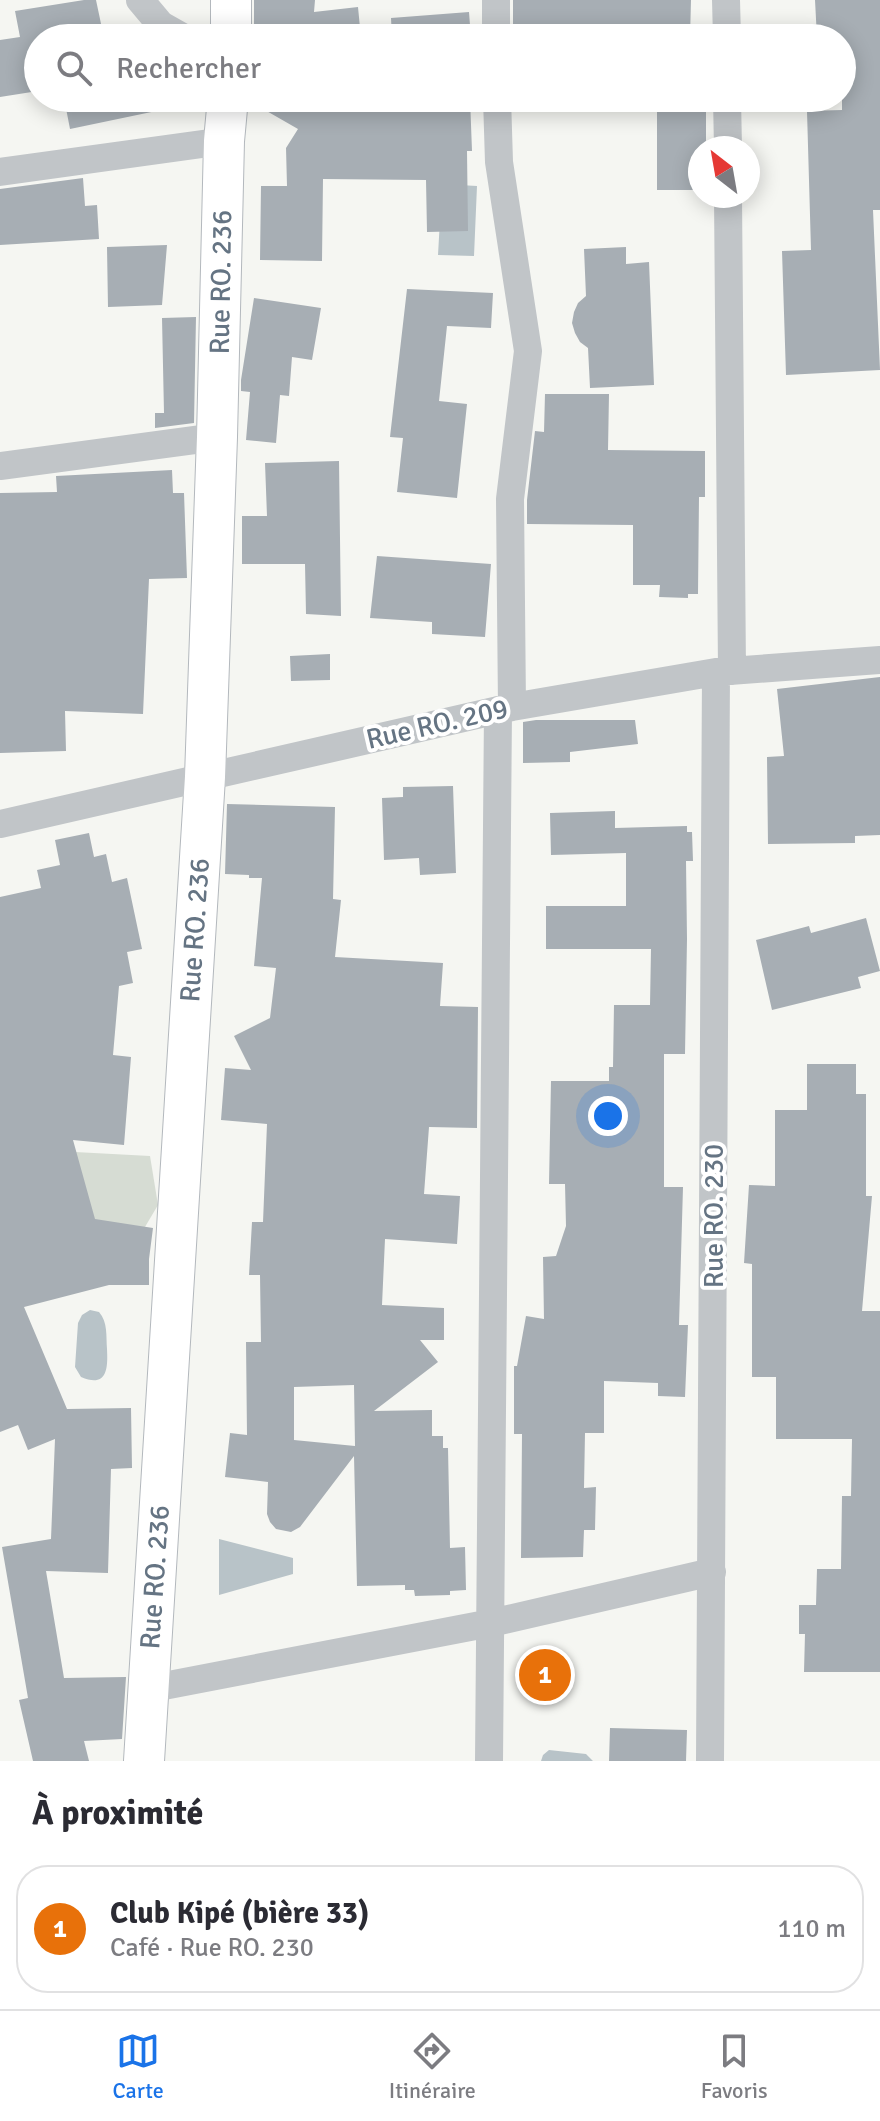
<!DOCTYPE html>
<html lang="fr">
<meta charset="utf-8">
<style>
:root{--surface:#fff;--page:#f2f2f3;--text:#2b2b33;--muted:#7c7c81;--line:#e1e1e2;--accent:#1a73e8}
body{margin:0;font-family:Signika,sans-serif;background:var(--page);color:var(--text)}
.compass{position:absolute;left:688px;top:136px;width:72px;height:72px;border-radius:50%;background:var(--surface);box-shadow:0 4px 20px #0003;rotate:329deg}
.you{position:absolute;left:608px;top:1116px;width:28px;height:28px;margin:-20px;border:6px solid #fff;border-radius:50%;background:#1a73e8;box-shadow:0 0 0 12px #1a73e833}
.badge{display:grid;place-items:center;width:52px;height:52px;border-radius:50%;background:var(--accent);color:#fff;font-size:26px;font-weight:700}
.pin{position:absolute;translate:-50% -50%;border:4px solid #fff;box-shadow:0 2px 8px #0006}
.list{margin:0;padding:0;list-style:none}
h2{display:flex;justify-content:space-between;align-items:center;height:104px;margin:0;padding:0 32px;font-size:34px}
h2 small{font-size:26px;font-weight:400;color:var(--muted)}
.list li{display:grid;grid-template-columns:52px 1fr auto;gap:24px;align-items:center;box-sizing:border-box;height:128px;margin:0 16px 16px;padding:0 16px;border:2px solid var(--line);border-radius:32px}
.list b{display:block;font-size:30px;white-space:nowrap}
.list p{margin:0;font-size:26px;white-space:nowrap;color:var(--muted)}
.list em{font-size:26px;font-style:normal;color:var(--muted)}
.icon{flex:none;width:44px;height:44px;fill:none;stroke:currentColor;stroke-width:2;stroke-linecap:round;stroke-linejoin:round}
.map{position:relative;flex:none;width:880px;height:1761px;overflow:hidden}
.search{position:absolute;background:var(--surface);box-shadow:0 4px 20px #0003;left:24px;right:24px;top:24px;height:88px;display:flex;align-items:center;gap:20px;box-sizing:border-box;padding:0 28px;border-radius:44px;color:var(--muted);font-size:30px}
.sheet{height:248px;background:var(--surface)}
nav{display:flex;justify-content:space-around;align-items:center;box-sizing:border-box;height:112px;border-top:2px solid var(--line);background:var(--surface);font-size:22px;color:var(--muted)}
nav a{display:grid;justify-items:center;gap:4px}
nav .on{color:var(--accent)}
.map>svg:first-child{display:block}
.green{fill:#d6dcd3}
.water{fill:#b8c3c8}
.building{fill:#a7aeb4;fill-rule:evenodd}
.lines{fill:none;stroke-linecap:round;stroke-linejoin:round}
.secondary-casing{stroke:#b3b8bd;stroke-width:42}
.street{stroke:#c1c5c8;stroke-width:28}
.secondary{stroke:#fff;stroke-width:40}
.labels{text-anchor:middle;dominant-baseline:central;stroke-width:8;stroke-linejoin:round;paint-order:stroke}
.street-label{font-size:28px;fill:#657483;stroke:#fff}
</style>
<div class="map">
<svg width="880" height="1761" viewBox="0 0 880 1761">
<rect width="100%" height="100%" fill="#f5f6f2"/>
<path class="green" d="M0 1148 150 1156 158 1205 120 1269Z"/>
<path class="water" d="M442 184 477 186 474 256 438 255Z
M90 1310 99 1312C108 1322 106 1336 107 1349 108 1369 107 1388 81 1377L75 1367 78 1323 82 1315Z
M219 1539 293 1558V1574L219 1595Z
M549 1750 586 1754 593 1761H541L543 1755Z"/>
<path class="building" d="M84 0H96L104 38H38V91L0 97V40L20 37 15 11Z
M254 0H315L314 12 358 7 361 38H254Z
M513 0H691L690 38H595V35L513 30Z
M815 0H880V210H873L880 370 786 375 782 251 811 250 807 111 842 110V38H817Z
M469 12 471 38H392L391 18Z
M64 98H160L161 110 70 129Z
M251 98H470L472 151H467L468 231 427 232 426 180 323 179 322 261 260 260 261 186H287L286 148 298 129 251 102Z
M657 109H706V148H700V190H657Z
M83 178 85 206 97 205 99 239 0 245V189Z
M167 245 162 305 108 307 107 247Z
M626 247V264L649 262 654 385 590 388 588 348 580 342 575 333 572 323 574 312 578 303 586 296 584 249Z
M407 289 493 293 491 328 447 326 439 401 467 404 457 498 397 492 403 438 390 437Z
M254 298 321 308 312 360 292 357 289 396 280 395 276 443 246 440 250 392 241 391V380Z
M196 317 194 423 155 428V413H164L162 318Z
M545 394H609L608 450 705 451V497H699L698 594H688V598L659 597 660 585H633V525L527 524V500L535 431 544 432Z
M339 461 341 616 306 614 305 564H242V516H267L265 463Z
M172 470 173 493H184L187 578 149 579 143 714 65 711 66 751 0 753V493L57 492 56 476Z
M377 556 491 564 485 637 432 634V622L370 618Z
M330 654V680L291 681 290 656Z
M880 677V835L855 836V843L768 844 767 757 784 756 777 689Z
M536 720H635L638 744 570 752V762L523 763V722Z
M453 786 456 873 420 875 419 858 384 860 382 798 403 797V787Z
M227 804 335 807 333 899 341 900 335 957 443 963 440 1006 478 1007 477 1128 429 1127 424 1194 460 1196 457 1244 385 1239 382 1305 444 1308V1340H420L438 1362 374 1411 432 1410V1436H443V1448H448L450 1548 465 1547 466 1590 450 1591V1595L415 1596 414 1590H405V1585L357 1586 354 1456 300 1527 291 1532 276 1529 270 1522 267 1514 268 1482 225 1477 230 1433 247 1435 246 1342H261L260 1275H249L252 1222H263L267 1124 221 1120 225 1068 251 1070 234 1036 270 1018 276 968 254 966 262 878H249V875L225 874ZM354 1385 355 1446 294 1440V1387Z
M615 811V828L687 826V832H692L693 861H686L687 939 685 1054H664V1187H683L679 1325H688L685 1397 658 1396V1383L604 1381V1433H585L584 1488 596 1487 595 1530H584L583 1557 521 1558 522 1434H514V1366H517L526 1316 544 1319 543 1257 556 1256 566 1226 565 1184H549L551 1081H609V1067H613L614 1005H650L651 949H546V906H626V853L551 855 550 813Z
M89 833 94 857 106 854 112 882 127 878 142 949 127 952 133 983 119 986 113 1055 131 1057 124 1145 73 1140 95 1219 153 1228 149 1259V1285H109L24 1307 67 1409 131 1408 132 1468 111 1469 108 1573 46 1571 64 1678 126 1677 122 1739 84 1741 89 1761H33L19 1700 28 1698 2 1547 51 1539 55 1439 28 1450 18 1425 0 1432V897L41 888 37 870 60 865 55 840Z
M866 918 880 971 858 977 861 988 772 1010 756 940 809 926 811 933Z
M807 1064H856V1094H866V1196H872L862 1311H880V1672H804L805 1634H799V1605H816L817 1569H841L842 1496H851L852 1439H776V1377H752V1264L744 1263 749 1185 775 1186V1110H807Z
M610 1728 687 1730 686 1761H609Z"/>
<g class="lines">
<g class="secondary-casing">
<path id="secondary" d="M231 0V38
M144 1761 205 777 217 437 224 141 228 98"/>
</g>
<path class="street" d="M140 0 161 25 184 38
M496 0V38
M726 0 727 38
M497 98 499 162 528 351 510 499 512 707
M727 98 728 148
M0 172 224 141
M728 196 732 671
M0 466 217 437
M0 824 512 707 716 672 880 660
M148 1689 491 1623 712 1572
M489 1761 498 710
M710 1761 716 672"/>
<use href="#secondary" class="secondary"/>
</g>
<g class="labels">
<g class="street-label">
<text transform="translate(221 282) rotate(-89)">Rue RO. 236</text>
<text transform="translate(437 724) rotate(-13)">Rue RO. 209</text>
<text transform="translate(195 930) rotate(-86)">Rue RO. 236</text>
<text transform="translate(714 1216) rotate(-90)">Rue RO. 230</text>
<text transform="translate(155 1577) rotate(-86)">Rue RO. 236</text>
</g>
</g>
</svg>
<svg class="compass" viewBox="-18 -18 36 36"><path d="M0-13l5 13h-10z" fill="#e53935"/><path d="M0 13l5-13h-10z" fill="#7c7c81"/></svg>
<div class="you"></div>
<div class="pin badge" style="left:545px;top:1675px;background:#e8710a">1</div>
<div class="search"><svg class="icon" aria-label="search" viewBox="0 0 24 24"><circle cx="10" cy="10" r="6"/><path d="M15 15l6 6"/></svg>Rechercher</div>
</div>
<section class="sheet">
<h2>À proximité<small></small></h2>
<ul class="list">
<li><span class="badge" style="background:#e8710a">1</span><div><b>Club Kipé (bière 33)</b><p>Café · Rue RO. 230</p></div><em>110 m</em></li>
</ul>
</section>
<nav>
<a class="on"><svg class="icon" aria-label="map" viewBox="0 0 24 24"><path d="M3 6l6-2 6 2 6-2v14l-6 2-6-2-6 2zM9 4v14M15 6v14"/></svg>Carte</a>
<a><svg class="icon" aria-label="directions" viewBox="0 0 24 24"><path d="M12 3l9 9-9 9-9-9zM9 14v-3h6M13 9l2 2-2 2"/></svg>Itinéraire</a>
<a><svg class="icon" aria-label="saved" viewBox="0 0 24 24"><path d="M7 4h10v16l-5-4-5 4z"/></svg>Favoris</a>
</nav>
